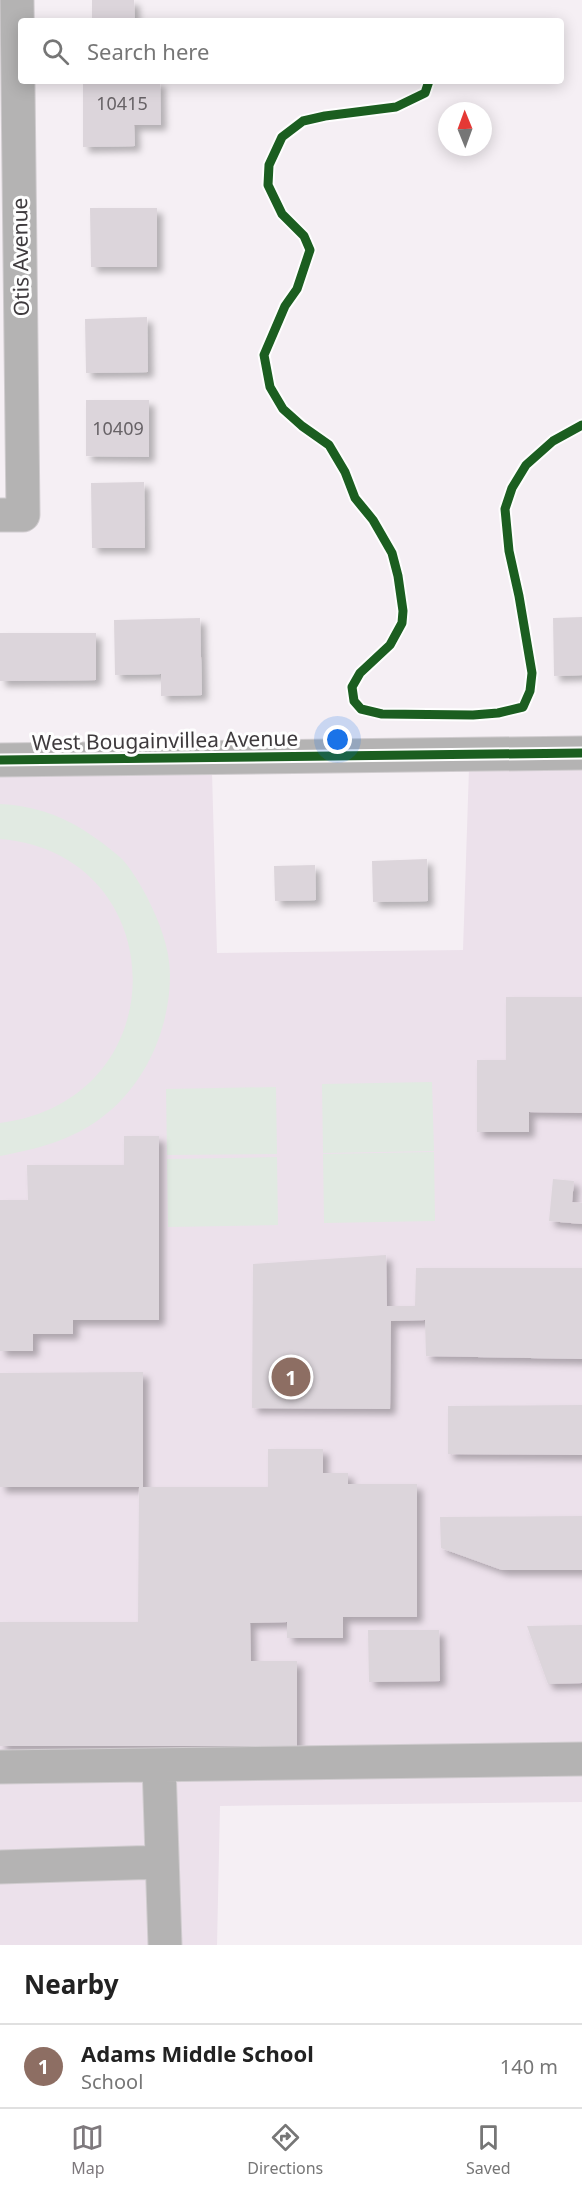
<!DOCTYPE html>
<style>
:root{--surface:#fff;--page:#f6f6f6;--text:#222;--muted:#767676;--line:#e0e0e0;--accent:#7e797d}
body{margin:0;font-family:"Noto Sans",sans-serif;background:var(--page);color:var(--text)}
.compass{position:absolute;left:438px;top:102px;width:54px;height:54px;border-radius:50%;background:var(--surface);box-shadow:0 3px 15px #0003;rotate:359deg}
.you{position:absolute;left:338px;top:740px;width:21px;height:21px;margin:-15px;border:4px solid #fff;border-radius:50%;background:#1a73e8;box-shadow:0 0 0 9px #1a73e833}
.badge{display:grid;place-items:center;width:39px;height:39px;border-radius:50%;background:var(--accent);color:#fff;font-size:20px;font-weight:700}
.pin{position:absolute;translate:-50% -50%;border:3px solid #fff;box-shadow:0 2px 6px #0006}
.list{margin:0;padding:0;list-style:none}
h2{display:flex;justify-content:space-between;align-items:center;height:78px;margin:0;padding:0 24px;font-size:26px}
h2 small{font-size:20px;font-weight:400;color:var(--muted)}
.list li{display:grid;grid-template-columns:39px 1fr auto;gap:18px;align-items:center;box-sizing:border-box;height:84px;padding:0 24px;border-top:2px solid var(--line)}
.list b{display:block;font-size:22px;white-space:nowrap}
.list p{margin:0;font-size:20px;white-space:nowrap;color:var(--muted)}
.list em{font-size:20px;font-style:normal;color:var(--muted)}
.icon{flex:none;width:33px;height:33px;fill:none;stroke:currentColor;stroke-width:2;stroke-linecap:round;stroke-linejoin:round}
.map{position:relative;flex:none;width:582px;height:1945px;overflow:hidden}
.search{position:absolute;background:var(--surface);box-shadow:0 3px 15px #0003;left:18px;right:18px;top:18px;height:66px;display:flex;align-items:center;gap:15px;box-sizing:border-box;padding:0 21px;border-radius:6px;color:var(--muted);font-size:22px}
.sheet{height:162px;background:var(--surface)}
nav{display:flex;justify-content:space-around;align-items:center;box-sizing:border-box;height:84px;border-top:2px solid var(--line);background:var(--surface);font-size:16px;color:var(--muted)}
nav a{display:grid;justify-items:center;gap:3px}
nav .on{color:var(--accent)}
.map>svg:first-child{display:block}
.built{fill:#ece1eb}
.green{fill:#e1eae2}
.building{fill:#dcd5db;filter:url(#shadow)}
.lines{fill:none;stroke-linecap:round;stroke-linejoin:round}
.minor-casing{stroke:#d0cccf;stroke-width:35}
.minor{stroke:#b4b3b3;stroke-width:33}
.cycleway-casing{stroke:#fefefe;stroke-width:13}
.cycleway{stroke:#1b5e20;stroke-width:9}
.labels{text-anchor:middle;dominant-baseline:central;stroke-width:6;stroke-linejoin:round;paint-order:stroke}
.number-label{font-size:18px;fill:#676266}
.street-label{font-size:21px;fill:#3e3a3d;stroke:#fefefe}
</style>
<div class="map">
<svg width="582" height="1945" viewBox="0 0 582 1945">
<defs>
<filter id="shadow"><feDropShadow dx="5.5" dy="5.5" stdDeviation="3" flood-color="#0004"/></filter>
</defs>
<rect width="100%" height="100%" fill="#f5eff4"/>
<path class="built" d="M582 767V1802L220 1806 217 1945H0V775L212 772 217 953 463 950 469 768Z"/>
<path class="green" d="M0 804C29 805 58 814 82 829 96 838 110 848 122 859 132 870 140 884 147 897 159 921 170 948 170 975 170 1029 145 1086 101 1118 70 1141 37 1149 0 1156V1123C180 1100 174 853 0 839Z
M432 1082 434 1151 323 1153 322 1084Z
M276 1087 277 1154 167 1155 166 1089Z
M434 1152 435 1221 324 1223 323 1154Z
M277 1157 278 1225 168 1227 167 1159Z"/>
<path class="building" d="M92 0H134L135 21H92Z
M83 81H160L161 125H134L135 146 83 147Z
M90 208H157V267H91Z
M147 317 148 372 86 373 85 319Z
M86 400H149V457L86 456Z
M144 482 145 548H92L91 483Z
M582 617V675L554 676 553 618Z
M200 618 202 695 161 696V674L115 675 114 620Z
M0 633H96V680L0 681Z
M427 859 428 901 373 902 372 861Z
M315 865 316 900 275 901 274 866Z
M506 997H582V1113L529 1112V1132H477V1060H506Z
M124 1136H159V1320H73V1334H33V1351H0V1200H28L27 1165H124Z
M553 1179 574 1181 572 1202 582 1203V1224L549 1221Z
M386 1255 387 1306H415L416 1268H582V1359L426 1356 425 1320 391 1321 390 1409 252 1408 253 1264Z
M143 1372V1487H268V1449H323V1473H348V1484H417V1617H343V1638H287V1622L250 1623 251 1661H297V1746H0V1622H138L139 1487H0V1373Z
M582 1405V1455L448 1454V1406Z
M582 1516V1570H502L441 1548 440 1517Z
M582 1625V1683L548 1684 527 1626Z
M368 1630H439L440 1681 369 1682Z"/>
<g class="lines">
<g class="minor-casing">
<path id="minor" d="M0 515H23L17 0
M0 760 582 753
M159 1766 165 1945
M0 1767 582 1759
M0 1867 162 1862"/>
</g>
<use href="#minor" class="minor"/>
<g class="cycleway-casing">
<path id="cycleway" d="M429 81 425 93 396 107 325 116 303 121 282 137 269 165 268 185 282 214 304 236 310 250 297 289 285 306 264 355 270 387 283 409 302 426 329 445 345 472 355 498 373 520 392 553 398 576 403 611 402 623 390 645 360 673 352 687 354 701 361 709 382 714 473 715 498 713 523 707 530 691 532 673 519 596 509 551 505 509 512 488 526 465 553 441 582 425
M0 760 582 753"/>
</g>
<use href="#cycleway" class="cycleway"/>
</g>
<g class="labels">
<g class="number-label">
<text x="122" y="103">10415</text>
<text x="118" y="428">10409</text>
</g>
<g class="street-label">
<text transform="translate(20 257) rotate(-91)">Otis Avenue</text>
<text transform="translate(165 740) rotate(-1)">West Bougainvillea Avenue</text>
</g>
</g>
</svg>
<svg class="compass" viewBox="-18 -18 36 36"><path d="M0-13l5 13h-10z" fill="#e53935"/><path d="M0 13l5-13h-10z" fill="#767676"/></svg>
<div class="you"></div>
<div class="pin badge" style="left:291px;top:1377px;background:#8d6e63">1</div>
<div class="search"><svg class="icon" aria-label="search" viewBox="0 0 24 24"><circle cx="10" cy="10" r="6"/><path d="M15 15l6 6"/></svg>Search here</div>
</div>
<section class="sheet">
<h2>Nearby<small></small></h2>
<ul class="list">
<li><span class="badge" style="background:#8d6e63">1</span><div><b>Adams Middle School</b><p>School</p></div><em>140 m</em></li>
</ul>
</section>
<nav>
<a class="on"><svg class="icon" aria-label="map" viewBox="0 0 24 24"><path d="M3 6l6-2 6 2 6-2v14l-6 2-6-2-6 2zM9 4v14M15 6v14"/></svg>Map</a>
<a><svg class="icon" aria-label="directions" viewBox="0 0 24 24"><path d="M12 3l9 9-9 9-9-9zM9 14v-3h6M13 9l2 2-2 2"/></svg>Directions</a>
<a><svg class="icon" aria-label="saved" viewBox="0 0 24 24"><path d="M7 4h10v16l-5-4-5 4z"/></svg>Saved</a>
</nav>
